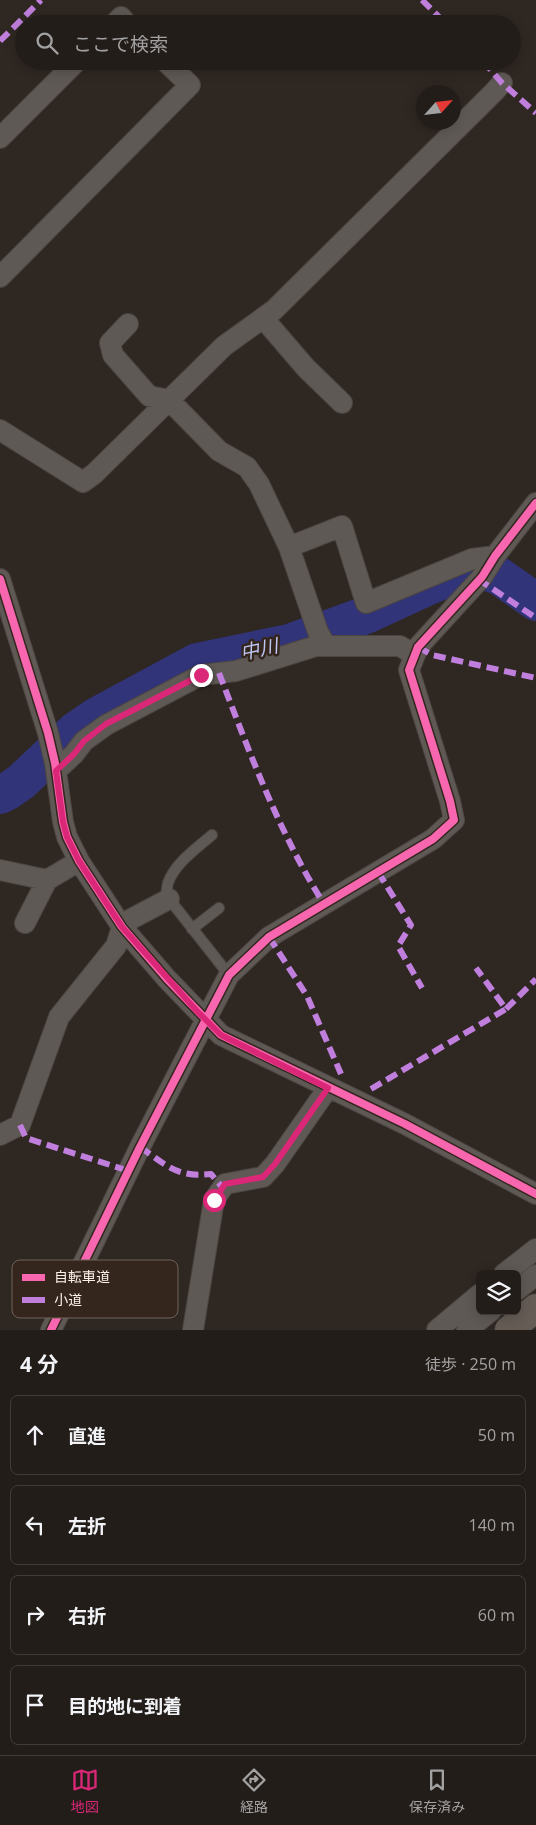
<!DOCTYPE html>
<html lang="ja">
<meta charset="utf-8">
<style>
:root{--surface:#231d1a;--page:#2f2a27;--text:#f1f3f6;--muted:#a3a2a2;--line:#403b39;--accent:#db2777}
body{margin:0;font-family:"Open Sans","Noto Sans JP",sans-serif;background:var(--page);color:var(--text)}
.controls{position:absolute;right:15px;bottom:15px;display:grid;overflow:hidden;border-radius:8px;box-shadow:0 2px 12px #0003}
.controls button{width:45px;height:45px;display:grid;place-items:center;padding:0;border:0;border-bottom:1px solid var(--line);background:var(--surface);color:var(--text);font:25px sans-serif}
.compass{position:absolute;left:416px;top:85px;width:45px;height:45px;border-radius:50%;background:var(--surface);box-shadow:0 2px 12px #0003;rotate:63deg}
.stop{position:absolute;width:15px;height:15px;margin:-11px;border:4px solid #db2777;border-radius:50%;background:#fff}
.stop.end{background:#db2777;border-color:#fff;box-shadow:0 1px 5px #0008}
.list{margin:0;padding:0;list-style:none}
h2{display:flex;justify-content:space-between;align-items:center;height:65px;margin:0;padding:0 20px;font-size:21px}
h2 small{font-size:16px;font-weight:400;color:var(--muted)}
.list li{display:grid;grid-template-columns:32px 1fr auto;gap:15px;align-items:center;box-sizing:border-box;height:80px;margin:0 10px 10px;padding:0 10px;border:1px solid var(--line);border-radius:8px}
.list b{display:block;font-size:19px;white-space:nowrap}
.list em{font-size:16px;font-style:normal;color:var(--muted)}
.icon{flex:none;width:28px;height:28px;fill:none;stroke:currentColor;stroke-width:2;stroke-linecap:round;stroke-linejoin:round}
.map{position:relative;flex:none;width:536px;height:1330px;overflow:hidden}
.search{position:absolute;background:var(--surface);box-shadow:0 2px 12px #0003;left:15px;right:15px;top:15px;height:55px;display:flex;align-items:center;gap:12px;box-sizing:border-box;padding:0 18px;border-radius:28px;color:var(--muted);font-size:19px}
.sheet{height:425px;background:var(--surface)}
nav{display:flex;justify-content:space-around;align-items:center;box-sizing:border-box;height:70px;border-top:1px solid var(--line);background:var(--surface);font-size:14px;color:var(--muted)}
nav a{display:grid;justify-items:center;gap:2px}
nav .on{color:var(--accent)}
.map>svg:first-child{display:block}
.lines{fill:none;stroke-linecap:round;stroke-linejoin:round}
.river{stroke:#32347a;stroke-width:38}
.lane-casing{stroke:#4c4541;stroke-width:12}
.street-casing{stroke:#4c4541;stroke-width:22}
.secondary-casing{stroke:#4c4541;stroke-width:29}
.lane{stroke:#5f5955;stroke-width:10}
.street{stroke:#5f5955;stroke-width:20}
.secondary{stroke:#655c56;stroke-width:28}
.quiet{stroke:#c07fdc;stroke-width:6;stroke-dasharray:12 6;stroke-linecap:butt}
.cycleway-casing{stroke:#34261d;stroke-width:11}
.cycleway{stroke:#f766af;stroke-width:8}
.route{stroke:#db2777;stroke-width:6}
.labels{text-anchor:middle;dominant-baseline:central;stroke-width:5;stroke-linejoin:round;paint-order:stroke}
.water-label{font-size:19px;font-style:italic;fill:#bfc8f4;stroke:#34261d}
.key{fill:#34261d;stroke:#70635b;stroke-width:1}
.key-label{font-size:14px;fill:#fbf1eb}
</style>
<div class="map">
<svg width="536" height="1330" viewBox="0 0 536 1330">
<rect width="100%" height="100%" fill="#2f2722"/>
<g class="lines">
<path class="river" d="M0 795 8 791 21 782 75 731 97 716 197 662 289 643 366 615 431 585 475 568 499 576 536 602"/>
<g class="lane-casing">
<path id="lane" d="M212 835C197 848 175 863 168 883 167 886 167 891 166 895L229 975
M192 929 219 908"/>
</g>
<g class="street-casing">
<path id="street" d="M114 24 121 17 127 24
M0 138 77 61
M0 277 190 85 165 61
M263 318 306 368 342 403
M128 324 110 343 113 355 149 396 169 400 219 451 247 467 259 484 289 547 318 632 326 646
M0 430 83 482 94 474 224 346 274 310 494 92 502 83
M289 547 342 526 366 603 472 559 495 556
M0 579 48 733 55 763 63 822 67 837 79 861 122 927 167 979 221 1035 405 1124 536 1194
M56 771 74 754 84 741 106 725 201 675 236 671 316 646H400L414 655
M0 870 47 880 79 861
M25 923 47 880
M0 1135 20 1125 59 1017 116 946 122 927 131 919 169 899
M504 1274 536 1249
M517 1290 536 1275
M51 1330 140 1147 229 975 269 937 433 839 454 820 450 801 409 670 418 647 482 577 495 556 536 503
M193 1330 214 1200 225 1184 263 1177 275 1164 328 1088
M437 1330 480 1294
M467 1330 491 1311"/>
</g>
<g class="secondary-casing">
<path id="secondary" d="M509 1330 536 1308"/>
</g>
<use href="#lane" class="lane"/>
<use href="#street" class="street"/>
<use href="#secondary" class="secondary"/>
<path class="quiet" d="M422 0 446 24
M0 41 41 0
M483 61 502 83 536 113
M478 579 536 618
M418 647 432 655 536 678
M219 673C249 751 279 833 324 904
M378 872 411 925 398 946 422 988
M269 937 307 996 341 1074
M506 1009 536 979
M371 1089 506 1009 476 968
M20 1125 26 1138 129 1171
M140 1147C166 1165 177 1178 211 1174L222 1187"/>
<g class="cycleway-casing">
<path id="cycleway" d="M0 579 48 733 55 763 63 822 67 837 79 861 122 927 167 979 221 1035 405 1124 536 1194
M51 1330 140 1147 229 975 269 937 433 839 454 820 450 801 409 670 418 647 482 577 495 556 536 503"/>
</g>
<use href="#cycleway" class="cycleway"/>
</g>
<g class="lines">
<path class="route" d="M201 675 106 724 84 741 74 754 56 771 63 822 67 837 79 861 122 927 196 1010 221 1035 328 1088 275 1164 263 1177 225 1184 214 1200"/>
</g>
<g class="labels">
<g class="water-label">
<text transform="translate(259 649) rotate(-12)">中川</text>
</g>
</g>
<rect x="12" y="1260" width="166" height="58" rx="8" class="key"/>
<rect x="22" y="1274" width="23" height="7" fill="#f766af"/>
<rect x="22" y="1297" width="23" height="6" fill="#c07fdc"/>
<g class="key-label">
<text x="54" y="1282">自転車道</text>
<text x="54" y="1305">小道</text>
</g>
</svg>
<div class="controls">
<button><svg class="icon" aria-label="layers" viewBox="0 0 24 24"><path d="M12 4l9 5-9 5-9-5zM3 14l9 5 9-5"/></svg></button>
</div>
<svg class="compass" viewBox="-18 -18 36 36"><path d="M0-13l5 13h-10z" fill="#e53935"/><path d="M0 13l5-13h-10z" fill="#a3a2a2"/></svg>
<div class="stop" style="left:214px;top:1200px"></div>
<div class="stop end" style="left:201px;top:675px"></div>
<div class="search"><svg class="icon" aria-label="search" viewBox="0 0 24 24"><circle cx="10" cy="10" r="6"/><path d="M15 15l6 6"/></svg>ここで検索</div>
</div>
<section class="sheet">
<h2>4 分<small>徒歩 · 250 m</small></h2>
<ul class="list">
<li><svg class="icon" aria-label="ahead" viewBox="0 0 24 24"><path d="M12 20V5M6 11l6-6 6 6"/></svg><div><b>直進</b></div><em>50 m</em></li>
<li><svg class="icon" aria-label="left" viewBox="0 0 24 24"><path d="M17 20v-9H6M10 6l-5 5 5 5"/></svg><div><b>左折</b></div><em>140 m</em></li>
<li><svg class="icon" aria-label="right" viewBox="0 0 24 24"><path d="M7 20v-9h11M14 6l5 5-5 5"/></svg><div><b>右折</b></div><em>60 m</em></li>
<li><svg class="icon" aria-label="arrive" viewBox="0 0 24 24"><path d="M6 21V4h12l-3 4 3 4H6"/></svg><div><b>目的地に到着</b></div></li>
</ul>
</section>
<nav>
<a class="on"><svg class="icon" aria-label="map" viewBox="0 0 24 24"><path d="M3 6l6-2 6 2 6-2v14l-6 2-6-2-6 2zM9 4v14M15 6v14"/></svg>地図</a>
<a><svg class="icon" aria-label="directions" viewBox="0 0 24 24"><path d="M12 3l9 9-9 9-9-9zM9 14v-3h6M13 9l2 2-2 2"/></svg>経路</a>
<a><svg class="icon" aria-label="saved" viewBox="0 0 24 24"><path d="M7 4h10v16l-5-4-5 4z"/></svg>保存済み</a>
</nav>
